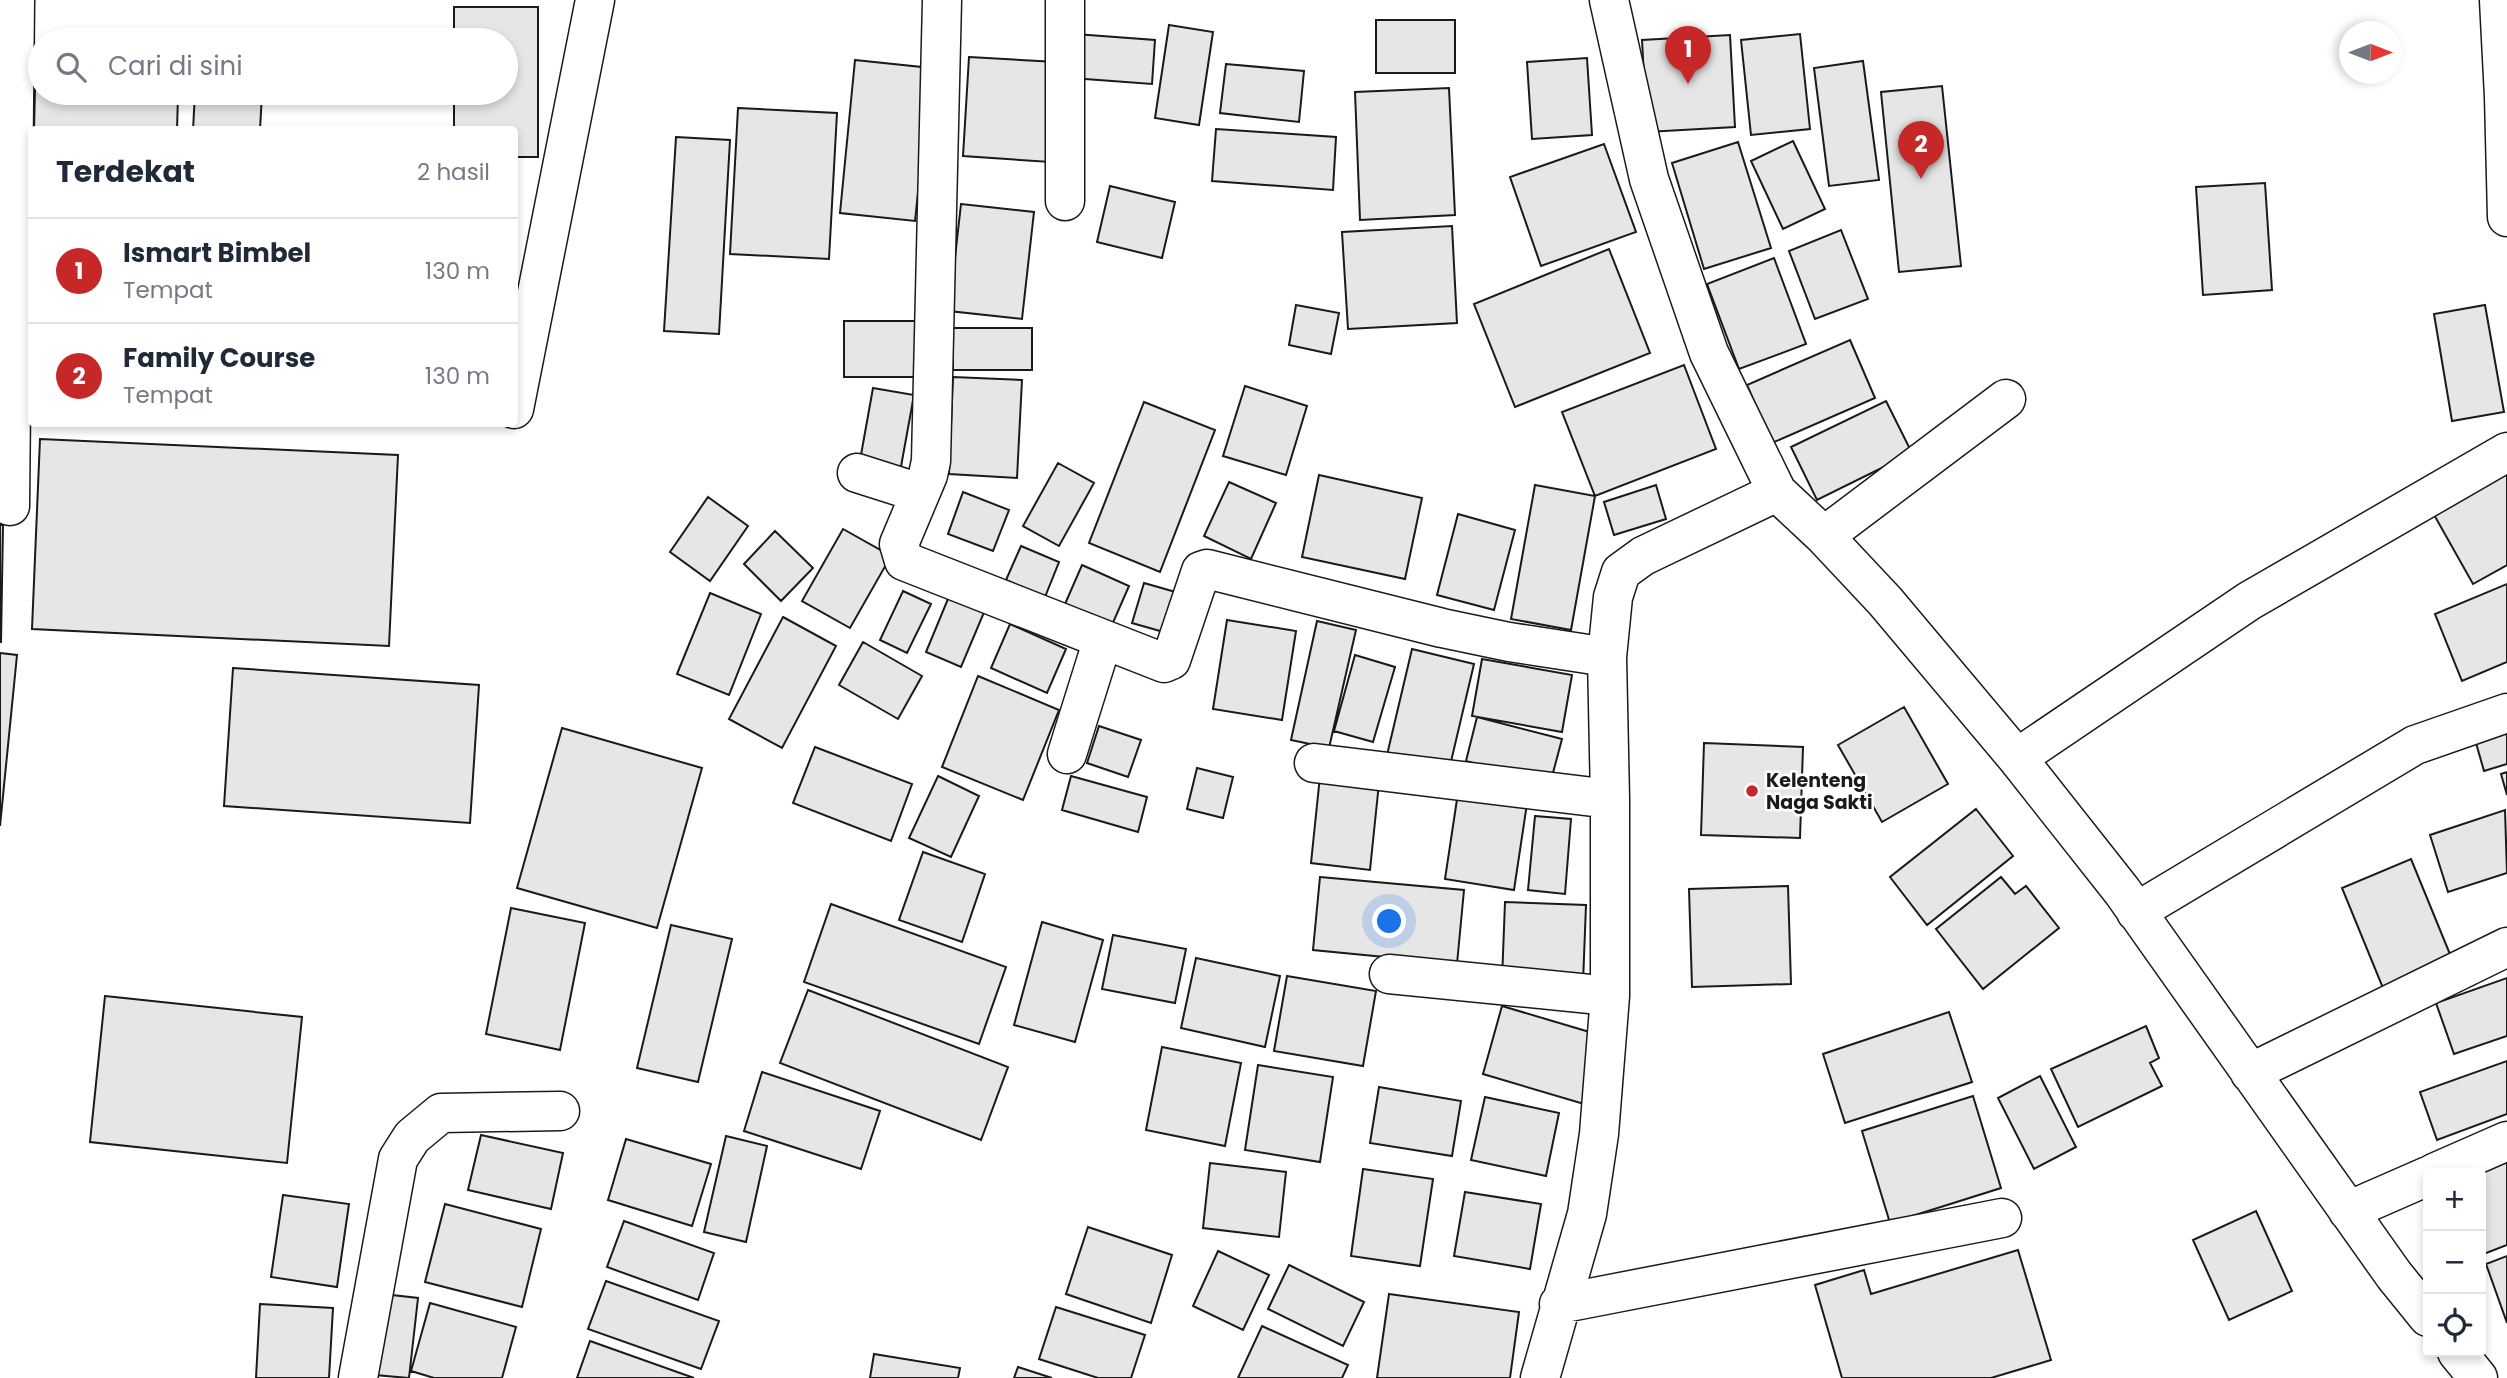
<!DOCTYPE html>
<html lang="id">
<meta charset="utf-8">
<style>
:root{--surface:#fff;--page:#f6f6f7;--text:#1f2937;--muted:#747a83;--line:#e0e1e3;--accent:#c62828}
body{margin:0;font-family:Poppins,sans-serif;background:var(--page);color:var(--text)}
.controls{position:absolute;right:21px;bottom:21px;display:grid;overflow:hidden;border-radius:7px;box-shadow:0 4px 10px #0003}
.controls button{width:63px;height:63px;display:grid;place-items:center;padding:0;border:0;border-bottom:2px solid var(--line);background:var(--surface);color:var(--text);font:35px sans-serif}
.compass{position:absolute;left:2339px;top:21px;width:63px;height:63px;border-radius:50%;background:var(--surface);box-shadow:0 4px 10px #0003;rotate:90deg}
.you{position:absolute;left:1390px;top:922px;width:24px;height:24px;margin:-18px;border:5px solid #fff;border-radius:50%;background:#1a73e8;box-shadow:0 0 0 10px #1a73e833}
.badge{display:grid;place-items:center;width:46px;height:46px;border-radius:50%;background:var(--accent);color:#fff;font-size:23px;font-weight:700}
.pin{position:absolute;translate:-50% -58px;filter:drop-shadow(0 2px 4px #0008)}
.pin::after{content:'';position:absolute;top:37px;width:24px;height:21px;background:inherit;clip-path:polygon(0 0,100% 0,50% 100%)}
.list{margin:0;padding:0;list-style:none}
h2{display:flex;justify-content:space-between;align-items:center;height:91px;margin:0;padding:0 28px;font-size:30px}
h2 small{font-size:23px;font-weight:400;color:var(--muted)}
.list li{display:grid;grid-template-columns:46px 1fr auto;gap:21px;align-items:center;box-sizing:border-box;height:105px;padding:0 28px;border-top:2px solid var(--line)}
.list b{display:block;font-size:26px;white-space:nowrap}
.list p{margin:0;font-size:23px;white-space:nowrap;color:var(--muted)}
.list em{font-size:23px;font-style:normal;color:var(--muted)}
.icon{flex:none;width:38px;height:38px;fill:none;stroke:currentColor;stroke-width:2;stroke-linecap:round;stroke-linejoin:round}
.map{position:relative;flex:none;width:2507px;height:1378px;overflow:hidden}
.search{position:absolute;background:var(--surface);box-shadow:0 4px 10px #0003;left:28px;top:28px;width:490px;height:77px;display:flex;align-items:center;gap:18px;box-sizing:border-box;padding:0 24px;border-radius:38px;color:var(--muted);font-size:26px}
.panel{position:absolute;background:var(--surface);box-shadow:0 4px 10px #0003;left:28px;top:126px;width:490px;height:301px;border-radius:7px}
.map>svg:first-child{display:block}
.building{fill:#e6e6e6;stroke:#1a1a1a;stroke-width:2}
.lines{fill:none;stroke-linecap:round;stroke-linejoin:round}
.minor-casing{stroke:#1a1a1a;stroke-width:41}
.minor{stroke:#fff;stroke-width:38}
.poi-dot{fill:#c62828;stroke:#fff;stroke-width:2.5}
.labels{text-anchor:middle;dominant-baseline:central;stroke-width:5;stroke-linejoin:round;paint-order:stroke}
.poi-label{font-size:19px;font-weight:bold;fill:#1a1a1a;stroke:#fff;text-anchor:start}
</style>
<div class="map">
<svg width="2507" height="1378" viewBox="0 0 2507 1378">
<rect width="100%" height="100%" fill="#fff"/>
<path class="building" d="M454 7H538V157H514V130H454V93H506V40H454Z
M1376 20H1455V73H1376Z
M1169 25 1213 32 1199 125 1155 118Z
M1075 34 1155 40 1152 84 1072 78Z
M1800 34 1810 129 1751 135 1741 40Z
M1730 35 1735 127 1647 132 1642 40Z
M969 57 1056 62 1050 162 963 156Z
M1587 58 1592 135 1532 139 1527 62Z
M855 60 931 68 915 221 840 213Z
M1863 61 1879 180 1829 186 1814 68Z
M1226 64 1304 71 1299 122 1220 113Z
M1942 86 1961 266 1899 272 1881 92Z
M1449 88 1455 215 1360 220 1355 92Z
M35 89H40V93L178 95 177 130H34Z
M195 93H262L260 130H193Z
M738 108 837 113 829 259 730 254Z
M1216 129 1336 137 1333 190 1212 181Z
M676 137 730 140 719 334 664 331Z
M1793 141 1825 209 1783 229 1751 161Z
M1738 142 1771 248 1704 269 1672 163Z
M1604 144 1636 232 1541 266 1510 177Z
M2265 183 2272 290 2203 295 2196 187Z
M1110 186 1175 202 1162 258 1097 242Z
M961 204 1034 212 1022 319 949 311Z
M1452 226 1457 323 1348 329 1342 232Z
M1841 230 1868 299 1815 319 1789 251Z
M1609 249 1650 353 1515 407 1474 304Z
M1774 258 1806 344 1739 369 1707 284Z
M32 296V411H23Z
M1296 305 1339 313 1331 354 1289 345Z
M2485 305 2504 412 2452 421 2434 314Z
M844 321H918V377H844Z
M953 328H1032V370H953Z
M1850 340 1875 398 1772 443 1747 385Z
M1684 365 1716 449 1595 496 1562 412Z
M953 377 1022 380 1017 478 949 474Z
M1245 386 1307 406 1286 475 1223 456Z
M873 388 914 395 900 472 859 466Z
M1886 401 1912 453 1817 500 1791 447Z
M1144 402 1215 430 1160 572 1089 543Z
M40 439 398 455 389 646 32 629Z
M1058 463 1094 483 1059 546 1023 526Z
M2507 472V565L2473 584 2433 513Z
M1319 475 1422 498 1405 579 1302 557Z
M1229 482 1276 503 1251 559 1204 536Z
M1535 485 1595 496 1571 630 1511 619Z
M1656 485 1666 519 1614 535 1604 502Z
M963 492 1009 510 993 551 948 534Z
M708 497 748 526 710 581 670 552Z
M1458 514 1515 530 1494 610 1437 595Z
M0 525H3L1 642H0Z
M843 529 891 556 850 628 802 601Z
M775 531 813 568 781 601 744 564Z
M1021 546 1059 562 1045 597 1006 580Z
M1082 565 1129 586 1112 625 1065 604Z
M1144 583 1179 593 1167 633 1132 623Z
M2507 584V662L2462 681 2435 614Z
M903 591 931 604 907 653 880 640Z
M710 593 761 614 729 695 677 674Z
M950 594 985 610 961 667 926 652Z
M783 617 836 646 782 748 729 719Z
M1227 620 1296 631 1282 720 1213 709Z
M1317 621 1356 630 1329 748 1291 740Z
M1010 624 1066 649 1047 693 991 668Z
M863 642 922 676 898 719 839 685Z
M1412 649 1474 664 1449 770 1387 755Z
M0 653 17 655 0 826Z
M1355 655 1395 667 1373 742 1334 731Z
M1482 659 1572 675 1562 732 1472 716Z
M233 668 479 685 470 823 224 806Z
M978 676 1059 710 1023 800 942 767Z
M1904 707 1948 784 1882 822 1838 745Z
M1477 717 1562 739 1550 784 1466 761Z
M2507 719V764L2484 771 2472 729Z
M1099 726 1141 740 1128 777 1087 763Z
M562 728 702 768 657 928 517 888Z
M1704 743 1803 747 1800 838 1701 835Z
M815 747 912 784 891 841 793 803Z
M1197 768 1233 777 1223 818 1187 809Z
M2507 772V795L2501 774Z
M938 776 979 796 951 857 909 838Z
M1071 776 1147 797 1138 832 1062 810Z
M1320 776 1379 783 1370 870 1311 863Z
M1459 786 1528 797 1514 890 1445 879Z
M1976 809 2013 856 1927 925 1890 877Z
M2505 810 2507 873 2448 892 2430 835Z
M1535 816 1571 819 1565 894 1528 890Z
M923 852 985 874 962 942 899 920Z
M2411 859 2454 964 2385 993 2342 888Z
M1320 877 1464 890 1457 964 1313 950Z
M2001 877 2015 894 2026 886 2059 928 1983 989 1936 929Z
M1788 886 1791 984 1692 987 1689 889Z
M1505 902 1586 905 1583 983 1502 980Z
M831 904 1006 967 979 1044 804 982Z
M511 908 585 923 560 1050 486 1034Z
M1042 922 1103 940 1075 1042 1014 1025Z
M671 925 732 939 698 1082 637 1068Z
M1113 935 1186 949 1175 1003 1102 989Z
M1196 958 1280 976 1265 1047 1181 1028Z
M1287 976 1376 991 1363 1066 1274 1051Z
M2507 978V1036L2454 1054 2436 1003Z
M808 990 1008 1067 981 1140 780 1063Z
M105 996 302 1017 287 1163 90 1142Z
M1502 1006 1603 1036 1584 1104 1483 1074Z
M1949 1012 1972 1082 1845 1123 1823 1054Z
M2146 1026 2159 1058 2150 1063 2162 1086 2078 1127 2051 1069Z
M1162 1047 1241 1063 1225 1146 1146 1130Z
M2507 1061V1114L2437 1140 2420 1092Z
M1258 1065 1333 1077 1320 1162 1245 1150Z
M762 1072 880 1111 861 1169 744 1131Z
M2040 1076 2076 1147 2034 1169 1998 1098Z
M1379 1087 1461 1101 1452 1156 1370 1143Z
M1973 1096 2001 1188 1890 1223 1862 1131Z
M1485 1097 1559 1113 1546 1176 1471 1160Z
M481 1135 563 1153 551 1209 468 1190Z
M726 1136 767 1146 746 1242 704 1232Z
M626 1139 711 1164 692 1226 608 1200Z
M2507 1147V1245L2481 1255V1173Z
M1210 1163 1286 1172 1279 1237 1203 1228Z
M1363 1169 1433 1179 1420 1266 1351 1256Z
M1465 1192 1541 1204 1530 1269 1454 1256Z
M283 1195 349 1204 337 1287 271 1277Z
M445 1204 541 1229 522 1307 425 1282Z
M2256 1211 2292 1291 2229 1320 2193 1240Z
M624 1221 714 1253 698 1300 607 1267Z
M1088 1227 1172 1255 1151 1323 1066 1294Z
M2018 1250 2051 1360 1991 1378H1842L1815 1285 1864 1270 1871 1294Z
M1218 1251 1269 1275 1243 1330 1193 1306Z
M2507 1256V1323L2486 1264Z
M1289 1265 1364 1302 1343 1346 1268 1309Z
M606 1281 719 1321 701 1369 588 1329Z
M383 1294 418 1298 409 1378 375 1375Z
M1389 1294 1519 1312 1510 1378H1377Z
M430 1303 516 1327 502 1378H434L411 1371Z
M260 1304 333 1308 329 1378H256Z
M1056 1307 1145 1335 1131 1378H1098L1039 1359Z
M1262 1326 1348 1365 1342 1378H1238Z
M590 1341 694 1378H577Z
M874 1354 960 1368 958 1378H870Z
M1018 1367 1052 1378H1014Z"/>
<g class="lines">
<g class="minor-casing">
<path id="minor" d="M942 0 931 461 928 475 899 544 904 561 1164 663 1171 660 1201 571 1207 569 1442 628 1509 642 1607 657
M1609 0 1649 179 1709 353 1777 492 1824 536 1885 601 2017 758 2122 891 2394 1275 2428 1317
M2499 0 2504 97 2507 217
M1065 201V0
M514 409 595 0
M857 473 920 493
M10 506 15 0
M1824 536 2006 399
M1067 754 1103 639
M2017 758 2249 601 2507 452
M1314 763 1610 799
M2136 912 2415 745 2507 713
M1389 974 1610 996
M2250 1073 2507 947
M2434 1173 2507 1141
M2348 1211 2428 1176
M1559 1304 2002 1218
M2457 1352 2478 1378
M358 1378 398 1159 412 1137 441 1113 560 1111
M1540 1378 1587 1214 1599 1134 1610 996V799L1607 657 1613 597 1621 572 1643 556 1777 492"/>
</g>
<use href="#minor" class="minor"/>
</g>
<circle class="poi-dot" cx="1752" cy="791" r="7"/>
<g class="labels">
<g class="poi-label">
<text x="1766" y="780">Kelenteng<tspan x="1766" dy="22">Naga Sakti</tspan></text>
</g>
</g>
</svg>
<div class="controls">
<button>+</button>
<button>−</button>
<button><svg class="icon" aria-label="locate" viewBox="0 0 24 24"><circle cx="12" cy="12" r="6"/><path d="M12 2v4M12 18v4M2 12h4M18 12h4"/></svg></button>
</div>
<svg class="compass" viewBox="-18 -18 36 36"><path d="M0-13l5 13h-10z" fill="#e53935"/><path d="M0 13l5-13h-10z" fill="#747a83"/></svg>
<div class="you"></div>
<div class="pin badge" style="left:1688px;top:84px">1</div>
<div class="pin badge" style="left:1921px;top:179px">2</div>
<div class="search"><svg class="icon" aria-label="search" viewBox="0 0 24 24"><circle cx="10" cy="10" r="6"/><path d="M15 15l6 6"/></svg>Cari di sini</div>
<section class="panel">
<h2>Terdekat<small>2 hasil</small></h2>
<ul class="list">
<li><span class="badge">1</span><div><b>Ismart Bimbel</b><p>Tempat</p></div><em>130 m</em></li>
<li><span class="badge">2</span><div><b>Family Course</b><p>Tempat</p></div><em>130 m</em></li>
</ul>
</section>
</div>
